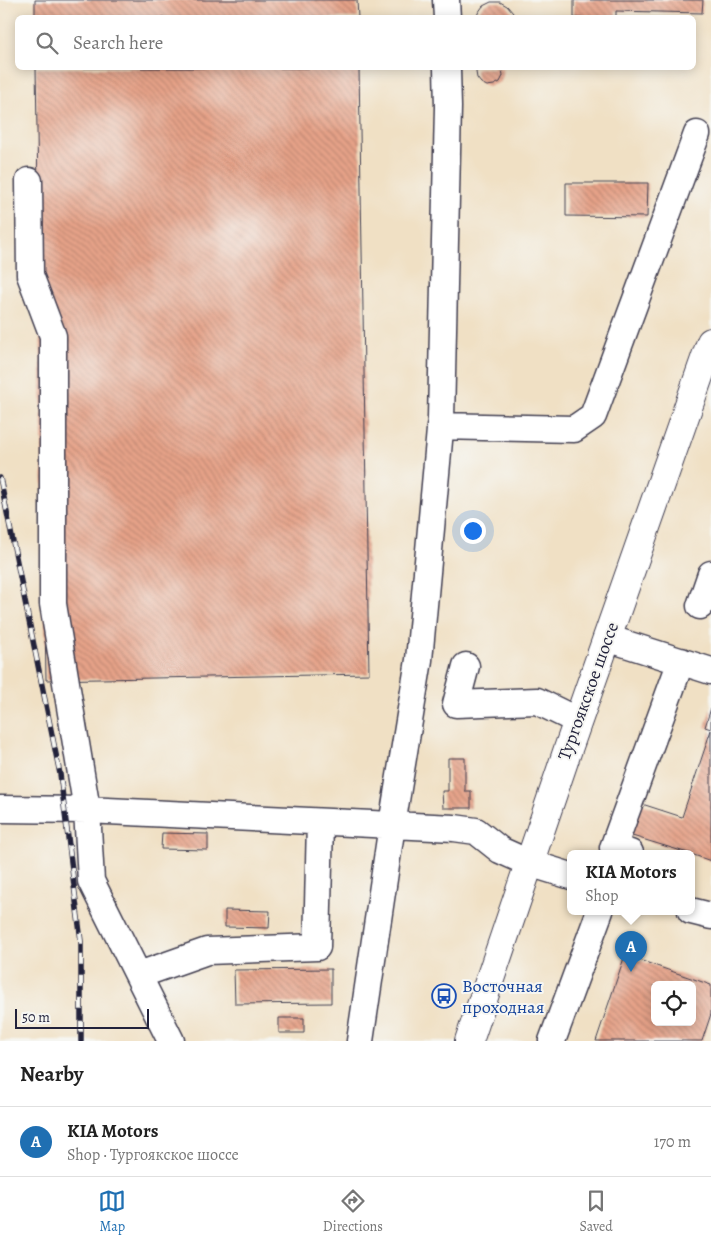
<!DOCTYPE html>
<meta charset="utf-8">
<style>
:root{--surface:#fff;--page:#f2f2f2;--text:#222;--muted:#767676;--line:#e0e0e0;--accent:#1f6fb2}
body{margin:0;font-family:Alegreya,serif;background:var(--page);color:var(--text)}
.controls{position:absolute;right:15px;bottom:15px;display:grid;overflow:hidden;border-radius:8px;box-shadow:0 2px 12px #0003}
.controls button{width:45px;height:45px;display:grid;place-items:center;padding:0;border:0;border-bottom:1px solid var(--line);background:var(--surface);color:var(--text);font:25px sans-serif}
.scale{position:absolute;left:15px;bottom:12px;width:134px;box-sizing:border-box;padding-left:5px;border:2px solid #22223b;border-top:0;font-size:14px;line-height:18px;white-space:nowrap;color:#22223b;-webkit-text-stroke:4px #f6f6f2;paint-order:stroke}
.you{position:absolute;left:472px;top:530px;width:18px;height:18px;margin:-12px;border:4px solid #fff;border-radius:50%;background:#1a73e8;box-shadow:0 0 0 8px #1a73e833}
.badge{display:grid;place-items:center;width:32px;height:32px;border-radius:50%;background:var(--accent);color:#fff;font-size:16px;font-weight:700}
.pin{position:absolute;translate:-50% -41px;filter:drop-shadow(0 1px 2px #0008)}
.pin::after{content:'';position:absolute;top:26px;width:18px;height:15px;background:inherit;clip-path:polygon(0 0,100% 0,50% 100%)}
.popup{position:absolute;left:567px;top:850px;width:128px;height:65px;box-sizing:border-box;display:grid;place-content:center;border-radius:8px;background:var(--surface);filter:drop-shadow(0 1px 4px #0005);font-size:16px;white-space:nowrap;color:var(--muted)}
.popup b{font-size:19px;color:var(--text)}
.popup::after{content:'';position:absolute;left:50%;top:100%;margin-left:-10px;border:10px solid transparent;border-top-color:var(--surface)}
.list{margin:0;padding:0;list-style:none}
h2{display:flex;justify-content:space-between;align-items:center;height:65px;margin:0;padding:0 20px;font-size:21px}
h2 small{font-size:16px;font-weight:400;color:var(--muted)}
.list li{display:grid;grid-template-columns:32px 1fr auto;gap:15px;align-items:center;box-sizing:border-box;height:70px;padding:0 20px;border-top:1px solid var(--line)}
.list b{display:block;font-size:19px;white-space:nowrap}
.list p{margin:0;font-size:16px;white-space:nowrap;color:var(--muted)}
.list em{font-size:16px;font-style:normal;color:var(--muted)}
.icon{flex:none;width:28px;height:28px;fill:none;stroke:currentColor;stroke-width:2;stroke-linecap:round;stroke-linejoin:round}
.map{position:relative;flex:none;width:711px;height:1041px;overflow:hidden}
.search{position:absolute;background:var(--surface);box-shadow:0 2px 12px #0003;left:15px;right:15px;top:15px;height:55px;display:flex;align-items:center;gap:12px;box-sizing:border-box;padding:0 18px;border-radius:8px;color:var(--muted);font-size:19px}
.sheet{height:135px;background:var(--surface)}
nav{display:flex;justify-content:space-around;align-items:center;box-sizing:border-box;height:70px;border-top:1px solid var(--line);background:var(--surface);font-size:14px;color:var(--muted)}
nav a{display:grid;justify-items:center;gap:2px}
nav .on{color:var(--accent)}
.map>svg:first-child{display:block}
.building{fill:url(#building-back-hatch);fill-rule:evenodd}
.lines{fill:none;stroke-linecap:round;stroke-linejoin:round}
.minor-casing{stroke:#413e50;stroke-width:29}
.major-casing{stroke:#413e50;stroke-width:30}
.minor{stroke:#fff;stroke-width:26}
.major{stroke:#fff;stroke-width:28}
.rail-casing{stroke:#22223b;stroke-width:5.5}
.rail{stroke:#f6f6f2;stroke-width:4;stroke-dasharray:11;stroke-linecap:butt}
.labels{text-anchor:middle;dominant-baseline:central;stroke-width:4;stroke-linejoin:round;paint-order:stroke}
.street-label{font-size:18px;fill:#22223b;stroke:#f6f6f2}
.transit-label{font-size:18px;fill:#164399;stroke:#f6f6f2;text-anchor:start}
</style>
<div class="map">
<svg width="711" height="1041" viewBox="0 0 711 1041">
<defs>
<pattern id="building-back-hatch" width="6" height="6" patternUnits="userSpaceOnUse" patternTransform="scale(1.25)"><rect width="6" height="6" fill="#e6a288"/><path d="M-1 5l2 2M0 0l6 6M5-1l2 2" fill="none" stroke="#ba8470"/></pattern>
</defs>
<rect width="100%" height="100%" fill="#f6f6f2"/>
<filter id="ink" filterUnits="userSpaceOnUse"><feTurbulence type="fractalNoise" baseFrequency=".02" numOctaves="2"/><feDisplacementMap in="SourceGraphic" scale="10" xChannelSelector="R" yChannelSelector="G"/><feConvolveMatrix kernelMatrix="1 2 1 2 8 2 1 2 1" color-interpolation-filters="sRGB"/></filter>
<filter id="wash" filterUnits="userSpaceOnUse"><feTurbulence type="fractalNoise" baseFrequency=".0096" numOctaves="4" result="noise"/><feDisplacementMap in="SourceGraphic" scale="20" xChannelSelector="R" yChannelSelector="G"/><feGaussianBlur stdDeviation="1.12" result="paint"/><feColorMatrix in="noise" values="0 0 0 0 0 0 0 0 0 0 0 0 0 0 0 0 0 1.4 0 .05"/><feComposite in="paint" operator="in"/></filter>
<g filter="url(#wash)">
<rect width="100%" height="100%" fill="#f0e0c4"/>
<g id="blocks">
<path class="building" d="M35 0H357L358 18H35Z
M574 0H703L702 13 616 11V18H574Z
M491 2H500L507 6 513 13 514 18H477L478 13 483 6Z
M36 68H359L369 674 46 680Z
M477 68H502L503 76 500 82 494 85 487 86 481 83 477 78 476 72Z
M566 183H648L647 217 566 216Z
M711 708V729L705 727Z
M711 730V861L691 854V853H688L629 835 639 803 682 817Z
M448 758H465V791H471V808H443L442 791H448Z
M162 833 208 834V850L161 849Z
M225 910 270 911 269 928 225 927Z
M625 955 711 985V1014L702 1041H596ZM655 985H692V1022H655Z
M331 969V1003L235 1004 234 970Z
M279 1018H304V1033H279Z"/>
</g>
</g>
<g filter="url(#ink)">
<use href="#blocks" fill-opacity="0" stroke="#413e50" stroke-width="1"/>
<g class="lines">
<g class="minor-casing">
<path id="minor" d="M446 0 447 18
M29 181 30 275 53 336V604L87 810 91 881 171 1041
M440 426 574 429 593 416 697 134
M700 606 711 574
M607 638 711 671
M466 666 456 704 537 701 578 721
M0 809 87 810 454 828 476 831 500 850 529 863 571 876
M630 853 613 848 681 661
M691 911 711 916
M139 975 207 951 317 947 320 822
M360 1041 392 825 419 660 441 419 448 107 447 68
M552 1041 600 911"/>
</g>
<g class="major-casing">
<path id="major" d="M469 1041 568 749 711 342"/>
</g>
<use href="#minor" class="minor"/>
<use href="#major" class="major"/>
<g class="rail-casing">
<path id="rail" d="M0 478 60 774 81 941V1041"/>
</g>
<use href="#rail" class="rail"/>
</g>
</g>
<defs>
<g id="bus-ring" transform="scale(1.25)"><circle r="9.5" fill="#f6f6f2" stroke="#1a4fb4" stroke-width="1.5"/><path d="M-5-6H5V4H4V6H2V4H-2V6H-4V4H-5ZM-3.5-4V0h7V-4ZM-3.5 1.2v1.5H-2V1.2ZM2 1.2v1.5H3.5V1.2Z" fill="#1a4fb4"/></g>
</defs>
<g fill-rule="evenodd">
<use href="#bus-ring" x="444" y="996"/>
</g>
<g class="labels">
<g class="street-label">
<text transform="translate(588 691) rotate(-70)">Тургоякское шоссе</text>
</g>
<g class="transit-label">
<text x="462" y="986">Восточная<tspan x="462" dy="21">проходная</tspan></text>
</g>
</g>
</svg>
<div class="controls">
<button><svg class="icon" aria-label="locate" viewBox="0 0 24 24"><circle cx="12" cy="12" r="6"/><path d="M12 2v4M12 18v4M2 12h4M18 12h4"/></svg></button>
</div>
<div class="scale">50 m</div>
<div class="you"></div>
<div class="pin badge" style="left:631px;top:972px">A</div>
<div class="popup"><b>KIA Motors</b>Shop</div>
<div class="search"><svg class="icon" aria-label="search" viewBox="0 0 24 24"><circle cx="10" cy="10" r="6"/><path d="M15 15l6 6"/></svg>Search here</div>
</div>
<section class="sheet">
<h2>Nearby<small></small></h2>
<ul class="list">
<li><span class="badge">A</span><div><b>KIA Motors</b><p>Shop · Тургоякское шоссе</p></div><em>170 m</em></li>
</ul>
</section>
<nav>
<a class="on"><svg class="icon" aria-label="map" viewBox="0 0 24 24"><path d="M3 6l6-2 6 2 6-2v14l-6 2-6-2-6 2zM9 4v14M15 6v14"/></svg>Map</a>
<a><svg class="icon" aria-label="directions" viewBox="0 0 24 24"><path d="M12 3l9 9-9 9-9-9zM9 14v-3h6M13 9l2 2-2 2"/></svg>Directions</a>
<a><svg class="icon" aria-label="saved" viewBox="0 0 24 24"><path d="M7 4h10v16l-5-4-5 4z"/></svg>Saved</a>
</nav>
